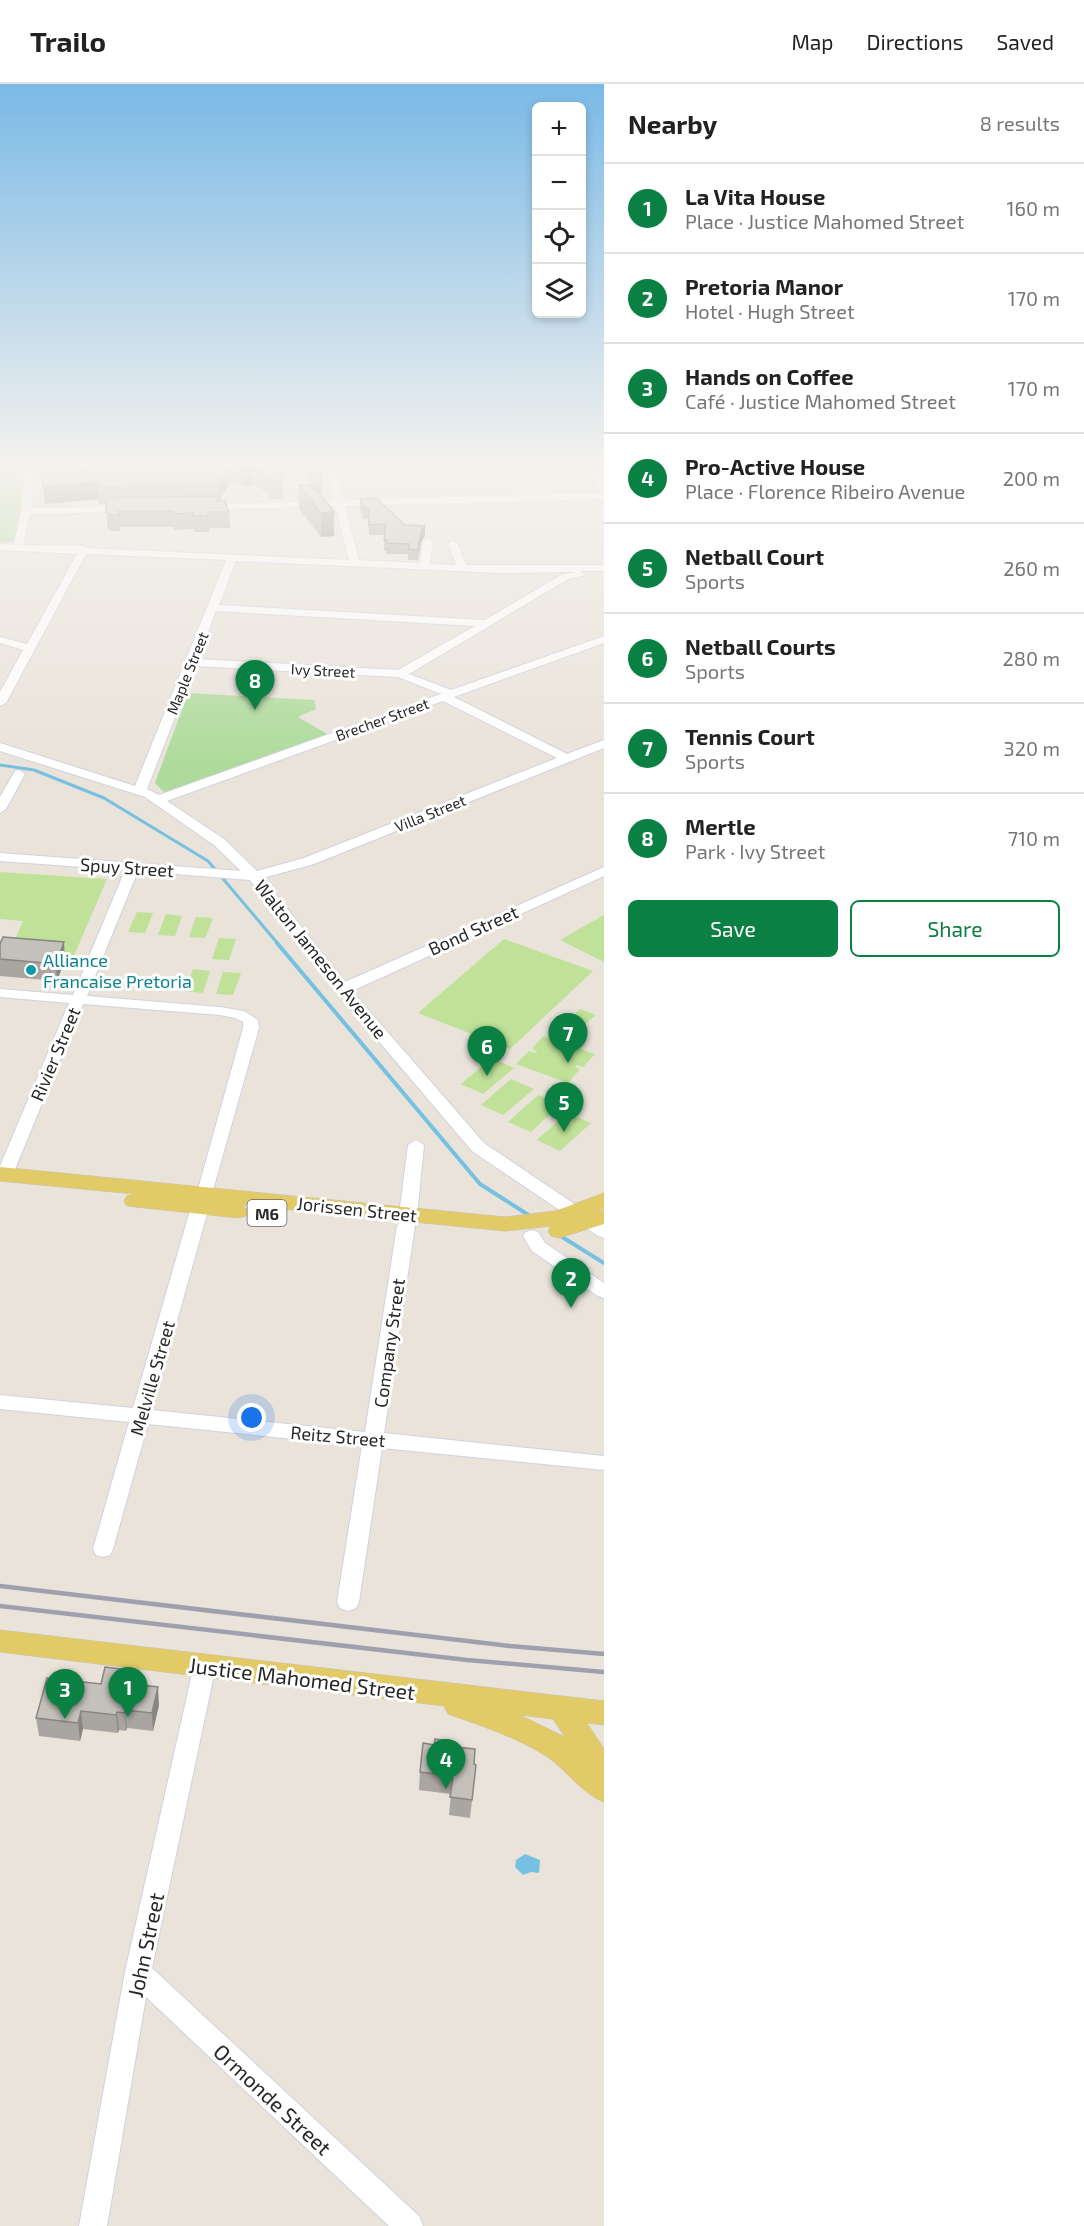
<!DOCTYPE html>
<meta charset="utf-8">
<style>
:root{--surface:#fff;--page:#f2f2f2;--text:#222;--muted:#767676;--line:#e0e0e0;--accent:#0b8043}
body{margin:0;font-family:"Exo 2",sans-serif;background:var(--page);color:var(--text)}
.controls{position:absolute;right:18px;top:18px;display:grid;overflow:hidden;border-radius:9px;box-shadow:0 3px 9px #0003}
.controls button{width:54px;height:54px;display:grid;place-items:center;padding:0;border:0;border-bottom:2px solid var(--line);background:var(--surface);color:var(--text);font:30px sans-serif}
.you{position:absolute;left:252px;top:1334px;width:21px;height:21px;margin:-15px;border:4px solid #fff;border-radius:50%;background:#1a73e8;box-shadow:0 0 0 9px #1a73e833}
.badge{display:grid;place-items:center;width:39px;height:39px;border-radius:50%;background:var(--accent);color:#fff;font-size:20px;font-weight:700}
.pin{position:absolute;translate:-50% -50px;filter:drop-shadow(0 2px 3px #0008)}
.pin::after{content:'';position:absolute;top:32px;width:21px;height:18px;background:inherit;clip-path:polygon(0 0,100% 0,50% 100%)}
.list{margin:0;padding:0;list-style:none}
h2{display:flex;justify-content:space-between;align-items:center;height:78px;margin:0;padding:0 24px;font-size:26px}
h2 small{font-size:20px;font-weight:400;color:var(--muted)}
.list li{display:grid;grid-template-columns:39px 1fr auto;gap:18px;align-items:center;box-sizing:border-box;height:90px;padding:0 24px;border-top:2px solid var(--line)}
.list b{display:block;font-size:22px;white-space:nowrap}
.list p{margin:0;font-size:20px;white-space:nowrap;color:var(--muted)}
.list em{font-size:20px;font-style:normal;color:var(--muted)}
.actions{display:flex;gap:12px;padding:18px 24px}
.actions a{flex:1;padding:14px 0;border:2px solid var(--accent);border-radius:9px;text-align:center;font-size:21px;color:var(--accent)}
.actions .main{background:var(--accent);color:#fff}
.icon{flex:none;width:33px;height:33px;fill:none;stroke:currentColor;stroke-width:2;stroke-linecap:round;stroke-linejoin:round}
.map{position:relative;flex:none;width:604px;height:2142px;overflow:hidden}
header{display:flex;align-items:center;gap:36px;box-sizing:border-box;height:84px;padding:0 30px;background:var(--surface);border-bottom:2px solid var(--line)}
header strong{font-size:28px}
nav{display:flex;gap:33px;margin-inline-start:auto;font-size:21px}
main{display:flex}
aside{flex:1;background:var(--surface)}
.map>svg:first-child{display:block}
.green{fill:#aedb9b}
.pitch{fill:#bfe198}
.water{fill:#76c1e2}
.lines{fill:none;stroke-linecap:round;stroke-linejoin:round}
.stream-far1{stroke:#76c1e2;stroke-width:3}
.stream{stroke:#76c1e2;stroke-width:4}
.minor-casing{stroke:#d0d2df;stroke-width:2}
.major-casing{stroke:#c3c3c3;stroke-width:1}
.minor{fill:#fff;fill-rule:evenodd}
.major{fill:#e2ca66;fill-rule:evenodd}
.rail{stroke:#9ea0b0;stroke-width:4.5}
.wall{fill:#a9a5a0}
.shaded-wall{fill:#898682}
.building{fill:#c4c0ba;stroke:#898682;stroke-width:1.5}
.culture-dot{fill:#0f9aa8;stroke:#fff;stroke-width:2}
.labels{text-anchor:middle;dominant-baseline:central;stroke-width:6;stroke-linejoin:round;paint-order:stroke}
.far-street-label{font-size:15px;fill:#272727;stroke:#fff}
.shield{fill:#fff;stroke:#686868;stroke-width:1.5}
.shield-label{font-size:16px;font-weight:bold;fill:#272727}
.street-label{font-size:18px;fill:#272727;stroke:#fff}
.culture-label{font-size:18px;fill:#0d838f;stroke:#fff;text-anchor:start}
.near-street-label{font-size:21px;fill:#272727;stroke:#fff}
</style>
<header>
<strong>Trailo</strong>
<nav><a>Map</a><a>Directions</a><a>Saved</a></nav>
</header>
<main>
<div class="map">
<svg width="604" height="2142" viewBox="0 0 604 2142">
<rect width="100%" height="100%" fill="#e9e3da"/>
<path class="green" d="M0 379H23V430L13 458H0Z
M188 609 314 616 316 625 298 633 329 651 165 709 155 699Z"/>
<path class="pitch" d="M0 788 107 795 73 874 9 869 23 837 0 835Z
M137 828 153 829 145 849 128 848Z
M166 830 182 832 175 852 158 851Z
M604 831V878L560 856Z
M196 833 213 834 205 854 189 853Z
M219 854 236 855 229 876 212 875Z
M504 855 593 887 510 965 418 929Z
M193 885 210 887 203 909 185 907Z
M223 888 241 889 233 911 216 910Z
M580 925 596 931 575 949 560 943Z
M543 952 595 970 583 983 577 981 575 983 580 985 568 999 516 980 529 967 536 969 537 967 532 965Z
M492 974 514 984 483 1010 461 1000Z
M511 995 534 1005 503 1031 481 1021Z
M538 1011 561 1020 531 1048 508 1038Z
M567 1029 591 1039 560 1067 537 1056Z"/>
<path class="water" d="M525 1770 540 1776 539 1789 531 1788 523 1791 515 1783 516 1776Z"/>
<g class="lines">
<path class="stream-far1" d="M0 681 34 686 104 714 208 777 279 861"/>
<path class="stream" d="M277 859 480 1100 530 1132
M559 1151 604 1179"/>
<g class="minor-casing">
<path id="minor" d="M26 379H36L31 424 127 422 132 425 127 428 30 430 23 461 84 462 88 464 349 476 335 422 207 426 202 423 207 420 334 417 325 379H334L343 416 604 409V415L345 422 359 476 420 479 423 458 428 455 433 458 430 480 456 481 448 460 453 457 458 460 466 481H604V487H581L584 490 583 492 568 495 409 590 451 606 604 552V559L454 613 567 670 604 656V664L314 780 263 794 345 898 604 783V792L352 907 484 1059 604 1140V1154L598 1152 472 1067 348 921 250 796 138 787 87 912 220 923 244 927 258 936 259 944 211 1113H199L197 1109 243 944V938L235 934 220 931 83 920 13 1090 11 1094H0V1082L69 919 0 913V905L73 911 125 786 0 777V769L241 787 214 761 145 713 0 667V659L135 702 226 476 86 470 6 619 0 622V608L23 566 0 559V553L27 560 77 470 0 466V460L14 461 21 427ZM236 477 500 489 576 488 561 491 485 536 219 521ZM216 527 475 542 398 586 198 575ZM195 582 398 593 441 610 159 711 147 705ZM443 617 557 674 304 774 257 787 224 755 167 717Z
M585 379H594L604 397V408L599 405Z
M19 686 25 690 6 725 0 729V713L15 687Z
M416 1056 424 1061 417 1131 414 1135H402L399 1131 408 1061Z
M200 1117 206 1119 209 1123 152 1326 365 1348 397 1142 400 1138H412L415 1142 384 1349 604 1372V1386L382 1364 359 1518 356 1524 348 1527 340 1524 337 1518 362 1362 148 1340 113 1465 110 1471 103 1473 96 1471 93 1465 129 1338 0 1325V1311L133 1324 191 1123 194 1119Z
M532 1146 538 1148 545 1159 604 1199V1214L598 1212 532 1167 523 1152 526 1148Z
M205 1572 213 1574 216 1581 152 1884 419 2132 423 2142H389L146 1913 107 2142H79L125 1888 194 1581 197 1574Z"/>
</g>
<g class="major-casing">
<path id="major" d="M0 1083 505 1133 555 1127 604 1109V1124L594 1129 604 1126V1140L559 1154 551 1152 548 1147 551 1142 505 1147 242 1121 249 1127 246 1132 238 1134 127 1122 124 1117 127 1112 134 1110 0 1097Z
M0 1546 604 1617V1641L587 1639 604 1665V1718C582 1710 566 1685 546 1672 516 1653 482 1642 448 1630L444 1622 0 1568ZM520 1631 553 1635 565 1653Z"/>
</g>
<use href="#minor" class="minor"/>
<use href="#major" class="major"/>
<path class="rail" d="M0 1502 510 1562 604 1570
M0 1522 467 1576 604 1588"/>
</g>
<path class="wall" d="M278 379 283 398V415H269V410L253 399V401L243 402 231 397 219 417 229 428 230 444H209V448H194V445L174 446V443H120V447H112L107 444V420H99V415L45 420 69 384 98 393 99 380Z
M309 390 322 400V412L334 452 321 453 299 425V401L309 402Z
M360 415 405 441 425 442V452L421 458 418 476H408V470H386V467H384V451H369L368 435H363L360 425Z
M0 860 65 875 57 897 0 892Z
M128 1586 129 1600 159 1621 153 1647 127 1644 126 1647 119 1646 118 1649 83 1645 80 1657 39 1652 36 1634Z
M455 1663 474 1680V1699L470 1734 449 1731 451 1710 419 1706 420 1688Z"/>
<path class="shaded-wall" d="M231 380V397L219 417V400Z
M253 385V401L243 402V386Z
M98 398 99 415 45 420 43 403Z
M334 428V452L321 453V429Z
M425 442V452L421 458 418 476 421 447Z
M64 858 65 875 57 897 56 880Z
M128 1586 129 1604 124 1599Z
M158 1603 159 1621 153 1647 152 1629Z
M125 1626 127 1644 126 1647 125 1629Z
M81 1627 83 1645 80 1657 78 1639Z
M117 1628 119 1646 118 1649 116 1631Z"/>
<path class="building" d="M111 379H278L283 398H269V394L252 381 253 385 243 386 231 380 219 400 98 403V398L43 403 42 390 45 383 65 382 69 384 85 386 98 393 99 380Z
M309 390H321L322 400 310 401Z
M299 401H308L320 410 334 428 321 429Z
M217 412V417H225L229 428H208V432H193V429L174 430 173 427H119V431H111L106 428 107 414Z
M376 414 405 441 425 442 421 447 418 466 409 465V460L387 459V456H384L386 440 369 441V424H364L360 415Z
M3 853 64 858 56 880 0 875V860Z
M105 1583 128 1586 124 1599 158 1603 152 1629 125 1626V1629L117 1628 116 1631 81 1627 78 1639 36 1634 47 1594 101 1600Z
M435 1655 455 1658V1663L475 1665 474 1680 476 1681 472 1716 450 1713 453 1692 420 1688 423 1659 434 1661Z"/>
<linearGradient id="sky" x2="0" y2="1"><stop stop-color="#7ab9e6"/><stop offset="0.56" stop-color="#f5f2ee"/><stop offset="1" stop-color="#f5f2ee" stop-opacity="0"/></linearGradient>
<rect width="604" height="679" fill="url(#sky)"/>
<circle class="culture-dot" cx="31" cy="886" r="6"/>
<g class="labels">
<g class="far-street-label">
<text transform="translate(323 586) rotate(3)">Ivy Street</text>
<text transform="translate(187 589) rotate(-68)">Maple Street</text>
<text transform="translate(382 635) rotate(-20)">Brecher Street</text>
<text transform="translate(430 729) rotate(-22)">Villa Street</text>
</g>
<rect class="shield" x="247.5" y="1116" width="39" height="26" rx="4.5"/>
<g class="shield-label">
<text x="267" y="1129">M6</text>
</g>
<g class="street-label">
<text transform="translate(127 783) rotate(4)">Spuy Street</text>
<text transform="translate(473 846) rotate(-24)">Bond Street</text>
<text transform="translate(321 875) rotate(51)">Walton Jameson Avenue</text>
<text transform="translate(55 970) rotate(-67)">Rivier Street</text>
<text transform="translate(357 1125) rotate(6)">Jorissen Street</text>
<text transform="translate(389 1259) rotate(-82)">Company Street</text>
<text transform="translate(152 1294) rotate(-74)">Melville Street</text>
<text transform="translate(338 1352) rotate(5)">Reitz Street</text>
</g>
<g class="culture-label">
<text x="43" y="876">Alliance<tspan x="43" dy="21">Francaise Pretoria</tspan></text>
</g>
<g class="near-street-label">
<text transform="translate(302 1594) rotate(7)">Justice Mahomed Street</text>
<text transform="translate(145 1861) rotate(-78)">John Street</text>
<text transform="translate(273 2015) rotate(43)">Ormonde Street</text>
</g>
</g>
</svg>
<div class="controls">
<button>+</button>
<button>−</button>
<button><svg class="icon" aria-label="locate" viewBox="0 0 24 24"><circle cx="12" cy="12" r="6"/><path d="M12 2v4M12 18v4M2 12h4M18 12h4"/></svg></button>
<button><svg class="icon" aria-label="layers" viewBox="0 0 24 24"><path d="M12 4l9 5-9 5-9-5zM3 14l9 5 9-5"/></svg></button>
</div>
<div class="you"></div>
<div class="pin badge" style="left:128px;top:1633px">1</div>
<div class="pin badge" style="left:571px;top:1224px">2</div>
<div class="pin badge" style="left:65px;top:1635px">3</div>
<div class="pin badge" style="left:446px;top:1705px">4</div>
<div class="pin badge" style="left:564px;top:1048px">5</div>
<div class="pin badge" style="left:487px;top:992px">6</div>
<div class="pin badge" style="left:568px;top:979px">7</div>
<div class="pin badge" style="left:255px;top:626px">8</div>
</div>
<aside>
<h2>Nearby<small>8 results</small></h2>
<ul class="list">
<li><span class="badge">1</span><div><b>La Vita House</b><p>Place · Justice Mahomed Street</p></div><em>160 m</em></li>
<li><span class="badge">2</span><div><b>Pretoria Manor</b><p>Hotel · Hugh Street</p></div><em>170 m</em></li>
<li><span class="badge">3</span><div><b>Hands on Coffee</b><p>Café · Justice Mahomed Street</p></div><em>170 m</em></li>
<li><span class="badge">4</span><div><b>Pro-Active House</b><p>Place · Florence Ribeiro Avenue</p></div><em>200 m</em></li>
<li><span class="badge">5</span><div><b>Netball Court</b><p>Sports</p></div><em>260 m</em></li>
<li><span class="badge">6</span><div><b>Netball Courts</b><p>Sports</p></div><em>280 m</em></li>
<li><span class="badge">7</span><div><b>Tennis Court</b><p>Sports</p></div><em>320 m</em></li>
<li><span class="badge">8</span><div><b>Mertle</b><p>Park · Ivy Street</p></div><em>710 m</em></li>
</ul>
<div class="actions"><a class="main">Save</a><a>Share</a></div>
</aside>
</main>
